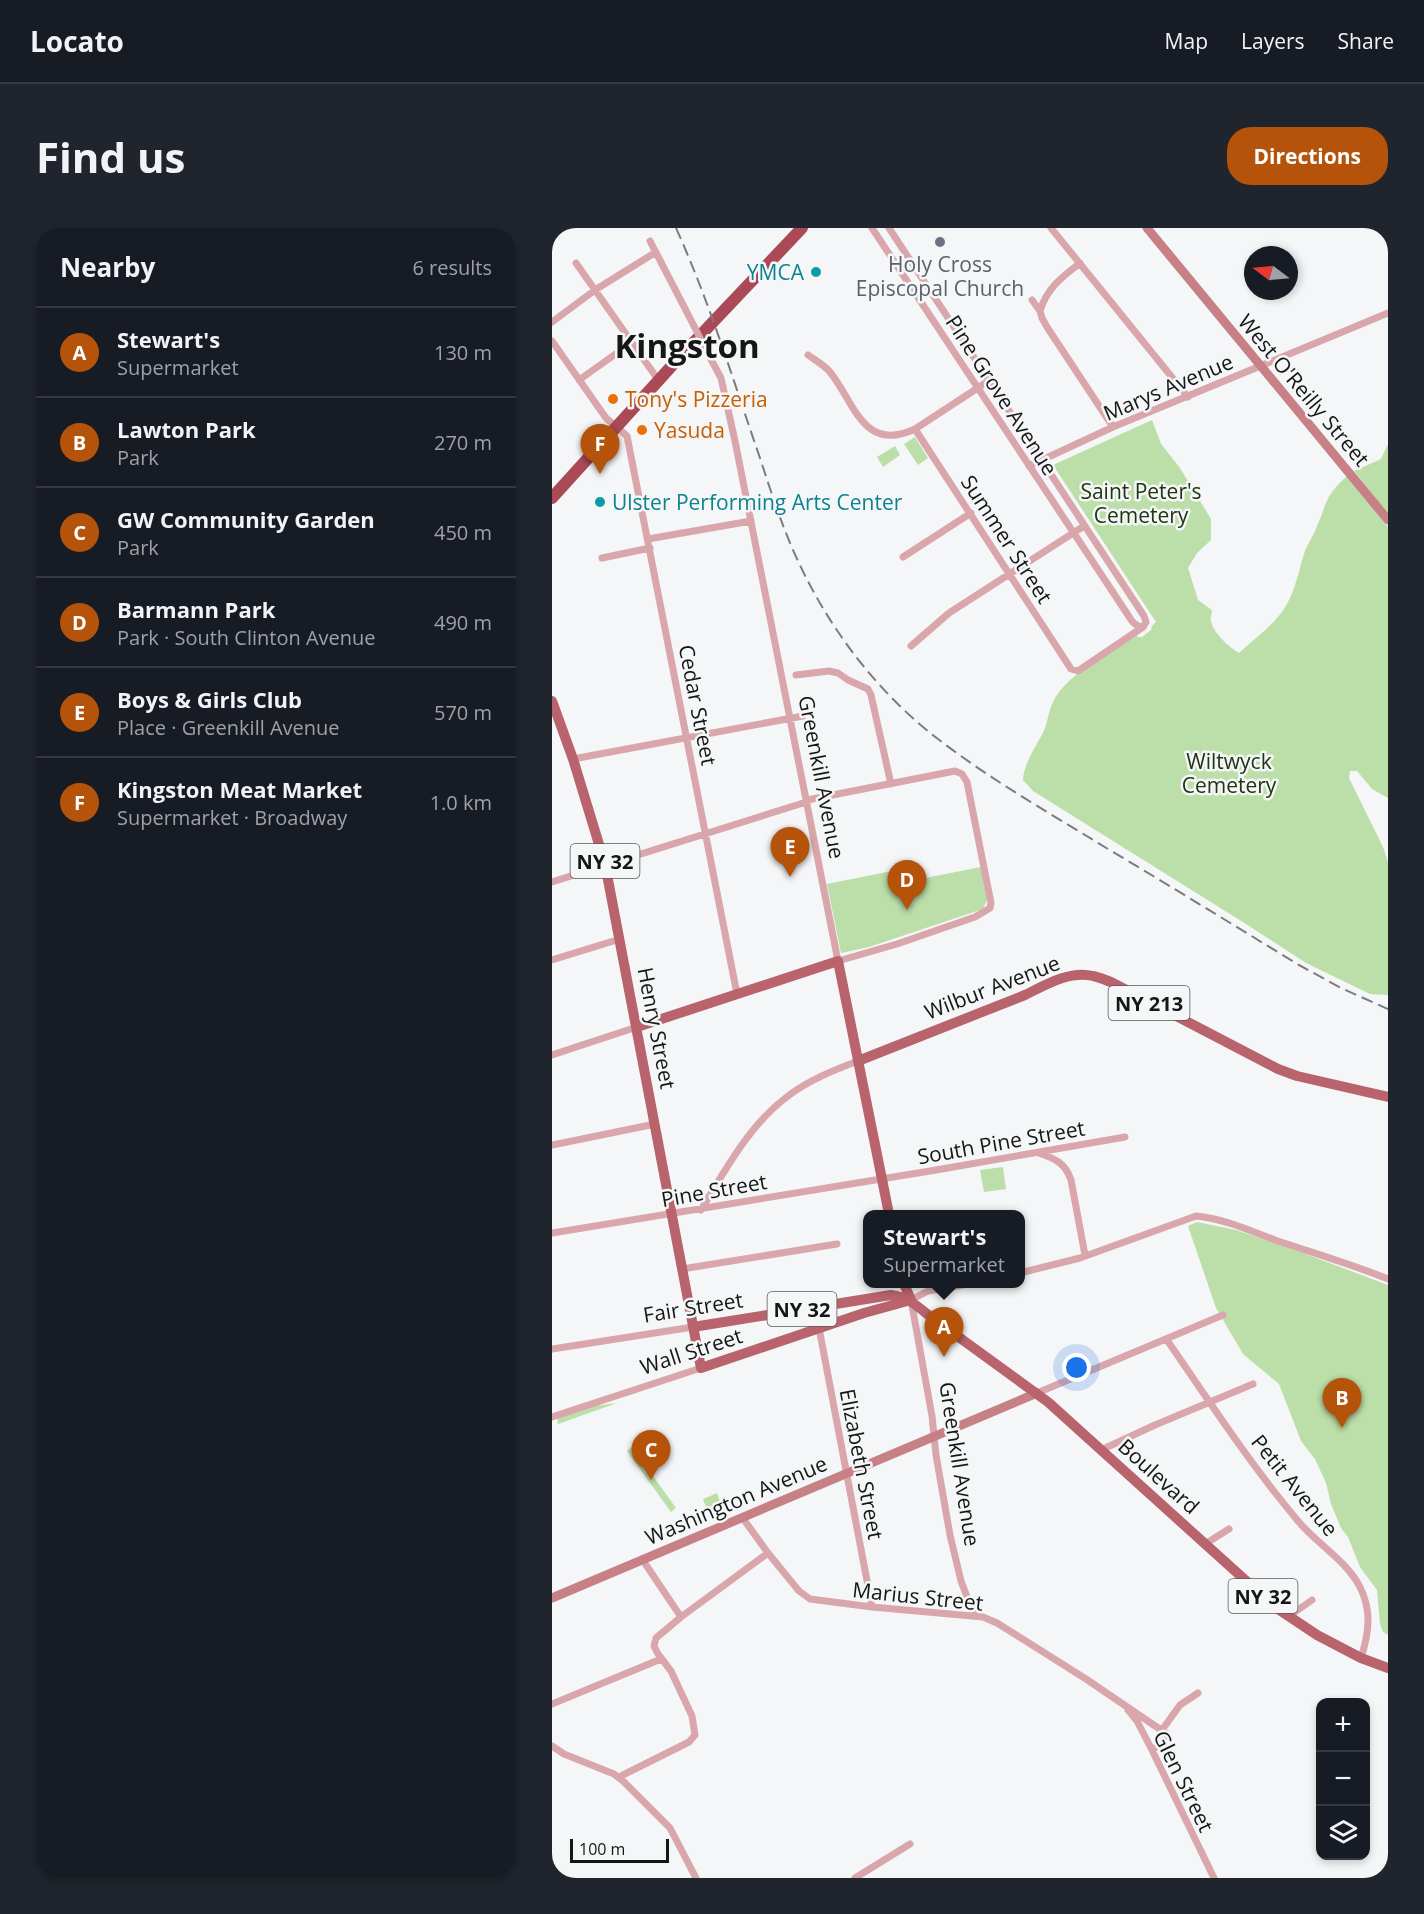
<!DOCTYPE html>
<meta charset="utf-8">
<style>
:root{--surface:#171b24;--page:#20242c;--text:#f1f3f6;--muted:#9ea1a6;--line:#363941;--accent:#b45309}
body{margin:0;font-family:"Open Sans",sans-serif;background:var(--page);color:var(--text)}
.controls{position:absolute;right:18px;bottom:18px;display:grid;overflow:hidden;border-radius:12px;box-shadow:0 3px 9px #0003}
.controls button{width:54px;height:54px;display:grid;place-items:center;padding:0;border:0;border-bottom:2px solid var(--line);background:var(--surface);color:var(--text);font:30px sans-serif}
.compass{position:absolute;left:692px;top:18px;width:54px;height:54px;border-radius:50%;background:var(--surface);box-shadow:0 3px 9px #0003;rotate:286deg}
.scale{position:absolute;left:18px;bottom:15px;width:99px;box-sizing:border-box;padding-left:6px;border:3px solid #151616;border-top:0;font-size:16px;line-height:21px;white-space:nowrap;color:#151616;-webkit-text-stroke:4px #f4f6f7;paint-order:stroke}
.you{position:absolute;left:525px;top:1140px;width:21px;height:21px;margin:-15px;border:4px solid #fff;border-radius:50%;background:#1a73e8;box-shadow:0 0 0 9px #1a73e833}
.badge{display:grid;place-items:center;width:39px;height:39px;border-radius:50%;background:var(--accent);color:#fff;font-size:20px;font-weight:700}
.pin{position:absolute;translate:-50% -50px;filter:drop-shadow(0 2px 3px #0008)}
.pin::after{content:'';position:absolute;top:32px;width:21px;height:18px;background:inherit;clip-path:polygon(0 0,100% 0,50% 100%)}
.popup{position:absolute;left:311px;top:982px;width:162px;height:78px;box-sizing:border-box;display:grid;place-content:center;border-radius:12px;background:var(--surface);filter:drop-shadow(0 2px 4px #0005);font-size:20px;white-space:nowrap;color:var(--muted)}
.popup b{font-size:22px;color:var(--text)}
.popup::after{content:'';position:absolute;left:50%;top:100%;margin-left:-12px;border:12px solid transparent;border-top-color:var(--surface)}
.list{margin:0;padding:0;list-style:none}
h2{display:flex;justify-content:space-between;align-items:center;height:78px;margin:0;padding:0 24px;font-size:26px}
h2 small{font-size:20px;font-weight:400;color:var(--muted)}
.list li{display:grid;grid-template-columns:39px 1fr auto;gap:18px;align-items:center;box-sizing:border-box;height:90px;padding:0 24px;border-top:2px solid var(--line)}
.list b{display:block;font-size:22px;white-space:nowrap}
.list p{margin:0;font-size:20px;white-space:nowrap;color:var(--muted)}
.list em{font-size:20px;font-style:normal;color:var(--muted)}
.icon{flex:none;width:33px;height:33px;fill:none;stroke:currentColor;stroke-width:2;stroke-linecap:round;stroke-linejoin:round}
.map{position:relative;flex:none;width:836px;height:1650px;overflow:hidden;border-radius:24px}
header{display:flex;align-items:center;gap:36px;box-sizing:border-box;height:84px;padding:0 30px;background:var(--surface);border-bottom:2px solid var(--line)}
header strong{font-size:28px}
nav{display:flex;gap:33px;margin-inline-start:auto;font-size:21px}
.intro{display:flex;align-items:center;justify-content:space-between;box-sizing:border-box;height:144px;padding:0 36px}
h1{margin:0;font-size:42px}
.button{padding:15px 27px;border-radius:24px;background:var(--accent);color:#fff;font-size:21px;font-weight:700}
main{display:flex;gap:36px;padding:0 36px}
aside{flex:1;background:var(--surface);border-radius:24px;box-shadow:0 3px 9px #0003}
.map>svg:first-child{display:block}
.green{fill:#bcdea8}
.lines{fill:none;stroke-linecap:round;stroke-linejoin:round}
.street{stroke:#d9a7ab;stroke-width:7}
.secondary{stroke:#c78086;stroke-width:9}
.primary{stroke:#b9636d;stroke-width:10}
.highway{stroke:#ab4956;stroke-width:12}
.rail{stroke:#7b7c7d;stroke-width:2;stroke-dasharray:12 6;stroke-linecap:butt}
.street-bridge{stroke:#d9a7ab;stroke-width:7}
.worship-dot{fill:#6b7280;stroke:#f4f6f7;stroke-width:2}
.culture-dot{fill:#0f9aa8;stroke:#f4f6f7;stroke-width:2}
.food-dot{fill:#e8710a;stroke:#f4f6f7;stroke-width:2}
.labels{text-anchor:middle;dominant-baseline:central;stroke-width:5;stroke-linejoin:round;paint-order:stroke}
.shield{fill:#f4f6f7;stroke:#58595a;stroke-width:1.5}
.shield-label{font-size:20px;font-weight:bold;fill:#151616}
.worship-label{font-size:21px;fill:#5b616d;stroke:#f4f6f7}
.culture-label{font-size:21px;fill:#0d838f;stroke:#f4f6f7;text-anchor:end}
.street-label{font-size:21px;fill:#151616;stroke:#f4f6f7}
.food-label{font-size:21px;fill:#c56008;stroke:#f4f6f7;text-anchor:start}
.park-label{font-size:21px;fill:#203511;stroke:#f4f6f7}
.town-label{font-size:33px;font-weight:bold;fill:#151616;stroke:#f4f6f7}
</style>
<header>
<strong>Locato</strong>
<nav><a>Map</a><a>Layers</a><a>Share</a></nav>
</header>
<div class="intro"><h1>Find us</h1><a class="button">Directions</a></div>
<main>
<aside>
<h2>Nearby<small>6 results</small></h2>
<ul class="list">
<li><span class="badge">A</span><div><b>Stewart's</b><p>Supermarket</p></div><em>130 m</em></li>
<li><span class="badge">B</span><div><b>Lawton Park</b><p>Park</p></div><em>270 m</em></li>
<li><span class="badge">C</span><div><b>GW Community Garden</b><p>Park</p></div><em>450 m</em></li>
<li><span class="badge">D</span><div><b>Barmann Park</b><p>Park · South Clinton Avenue</p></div><em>490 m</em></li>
<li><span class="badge">E</span><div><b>Boys &amp; Girls Club</b><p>Place · Greenkill Avenue</p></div><em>570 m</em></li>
<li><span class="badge">F</span><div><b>Kingston Meat Market</b><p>Supermarket · Broadway</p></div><em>1.0 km</em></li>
</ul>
</aside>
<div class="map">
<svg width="836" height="1650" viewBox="0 0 836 1650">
<rect width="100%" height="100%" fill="#f4f6f7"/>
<path class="green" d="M600 192 609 216 628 240 659 291V312L645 325 636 340 646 372 660 382C660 386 658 389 659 393 661 405 677 419 687 425 703 410 724 396 735 376 744 360 747 341 753 323 756 315 762 307 765 298 776 273 773 268 795 248L836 299V570L820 561 805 543H798L797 550 831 619 836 634V767L818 766 754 735 694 696 481 563 471 552C472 535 483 520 491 505 496 495 496 484 501 474 514 446 560 424 585 407L586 409H590L599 402 600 398 604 394 501 237Z
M363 209 376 230 366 237 352 216Z
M836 216V286L802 243 829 231Z
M343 218 348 227 331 239 325 229Z
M429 639 435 672 431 681 317 719 289 725 275 656 345 642 348 655Z
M451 939 454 961 432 964 428 942Z
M645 994 684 1002 751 1025 836 1057V1407L831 1404 828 1396 825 1362 808 1339 796 1309 789 1300 779 1276 774 1255 763 1231 749 1213 727 1156 691 1126 664 1080 636 998Z
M65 1175 6 1196 5 1189 42 1178Z
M80 1219 124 1280 119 1284 75 1223Z
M165 1265 171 1282 157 1287 151 1271Z"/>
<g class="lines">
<path class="street" d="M320 0 576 387C580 394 583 398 591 399
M337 0 592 388 594 394 591 399
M499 0 636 169
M98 13 142 98
M24 35 107 153
M480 72 488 83 490 90 495 99 561 199
M488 83C495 60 510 49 528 35
M0 94 43 62 104 24
M0 113 54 190 75 208 185 766
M256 127C263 132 272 137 278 144 303 175 311 225 363 201L438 152
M27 152 79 115
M363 201 519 441 526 443 591 399
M477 238 561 199 836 85
M96 311 199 293
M351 329 419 285
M50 330 98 320
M359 418 397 385 532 298
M244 447 277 443 286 445 296 452 316 461 319 467 339 556
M21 531 251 488
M0 654 248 576 260 571 403 543 410 546 415 554 439 675 438 680 423 689 345 716 286 733 183 213 169 150 154 122
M0 732 68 711
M0 827 85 799
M0 917 103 896
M487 925C504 931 513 935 519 952L533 1027
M149 982C173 942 198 896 236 868 257 852 282 842 306 833
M0 1005 384 942 573 909
M130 1041 285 1016
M468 1045 528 1030 644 988C673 991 696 1002 723 1012 761 1025 799 1036 836 1051
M416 1056 376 1063 359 1072 380 1188 384 1227 398 1307 409 1353 422 1387
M267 1100 320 1379
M615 1112C657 1173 698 1236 746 1293 765 1316 794 1332 808 1359 820 1383 817 1405 809 1430
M0 1121 141 1099
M485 1165 671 1087
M0 1189 149 1140
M549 1222 603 1197 701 1156
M190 1289 216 1325 247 1363 258 1371 320 1379 431 1389 445 1395 534 1451 615 1506 607 1517 600 1522
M653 1316 677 1301
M90 1331 129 1389
M736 1389 760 1372
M0 1476 109 1431
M576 1482 585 1493 600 1522 662 1650
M610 1502 628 1477 646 1465
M0 1518 12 1526 62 1546 71 1553 118 1600 144 1650
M67 1549 137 1514 143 1507 140 1488 119 1443 106 1426 102 1418 104 1410 129 1389 216 1325
M303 1650 358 1616"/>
<path class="secondary" d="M595 0 836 292
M0 1370 485 1165"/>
<path class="primary" d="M0 473 21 531 53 636 149 1140 312 1085 359 1072
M85 799 286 733 337 986
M306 833 473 767C493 757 518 742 541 748 547 749 553 752 559 754L726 841 745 848 836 869
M352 1056 359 1072
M141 1099 339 1067C355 1069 363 1076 375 1086L496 1174 723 1379 765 1407 809 1430 836 1440"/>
<path class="highway" d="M0 270 126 131 250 0"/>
<path class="rail" d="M124 0C158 75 182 155 209 233 220 267 231 301 246 333 278 402 326 465 386 511 439 552 499 586 556 621 620 659 683 698 747 737L789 760 836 781"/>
<path class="street-bridge" d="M142 98 154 122"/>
</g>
<circle class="worship-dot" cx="388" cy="14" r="6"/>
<g class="culture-dot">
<circle cx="264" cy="44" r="6"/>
<circle cx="48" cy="274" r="6"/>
</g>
<g class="food-dot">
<circle cx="61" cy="171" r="6"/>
<circle cx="90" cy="202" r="6"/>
</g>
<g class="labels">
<g class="shield">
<rect x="18.5" y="616" width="69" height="34" rx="4.5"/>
<rect x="556.5" y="758" width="81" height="34" rx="4.5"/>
<rect x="215.5" y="1064" width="69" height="34" rx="4.5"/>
<rect x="676.5" y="1351" width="69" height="34" rx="4.5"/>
</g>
<g class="shield-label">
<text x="53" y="633">NY 32</text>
<text x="597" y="775">NY 213</text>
<text x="250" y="1081">NY 32</text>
<text x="711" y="1368">NY 32</text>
</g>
<g class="worship-label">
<text x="388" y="36">Holy Cross<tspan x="388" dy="24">Episcopal Church</tspan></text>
</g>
<g class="culture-label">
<text x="252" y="44">YMCA</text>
<text x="60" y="274" text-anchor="start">Ulster Performing Arts Center</text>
</g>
<g class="street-label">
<text transform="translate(616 159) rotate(-23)">Marys Avenue</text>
<text transform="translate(752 162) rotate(50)">West O'Reilly Street</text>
<text transform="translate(450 167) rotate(57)">Pine Grove Avenue</text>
<text transform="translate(455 311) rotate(57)">Summer Street</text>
<text transform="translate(146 477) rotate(79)">Cedar Street</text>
<text transform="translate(270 549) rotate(79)">Greenkill Avenue</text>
<text transform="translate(440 759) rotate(-21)">Wilbur Avenue</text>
<text transform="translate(105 800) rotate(79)">Henry Street</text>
<text transform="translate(449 914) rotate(-10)">South Pine Street</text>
<text transform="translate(162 962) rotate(-10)">Pine Street</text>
<text transform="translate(141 1079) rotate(-9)">Fair Street</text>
<text transform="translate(139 1123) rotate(-18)">Wall Street</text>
<text transform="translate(310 1236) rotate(79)">Elizabeth Street</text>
<text transform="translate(408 1236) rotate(81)">Greenkill Avenue</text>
<text transform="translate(607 1248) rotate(42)">Boulevard</text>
<text transform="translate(743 1257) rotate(51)">Petit Avenue</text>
<text transform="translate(184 1272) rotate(-23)">Washington Avenue</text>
<text transform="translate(366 1368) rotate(6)">Marius Street</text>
<text transform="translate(632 1553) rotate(64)">Glen Street</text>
</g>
<g class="food-label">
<text x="73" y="171">Tony's Pizzeria</text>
<text x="102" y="202">Yasuda</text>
</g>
<g class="park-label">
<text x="589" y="263">Saint Peter's<tspan x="589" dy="24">Cemetery</tspan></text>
<text x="677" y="533">Wiltwyck<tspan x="677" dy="24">Cemetery</tspan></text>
</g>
<g class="town-label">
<text x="135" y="117">Kingston</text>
</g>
</g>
</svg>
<div class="controls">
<button>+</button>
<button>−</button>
<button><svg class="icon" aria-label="layers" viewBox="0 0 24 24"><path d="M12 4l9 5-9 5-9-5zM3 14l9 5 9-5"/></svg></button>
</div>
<svg class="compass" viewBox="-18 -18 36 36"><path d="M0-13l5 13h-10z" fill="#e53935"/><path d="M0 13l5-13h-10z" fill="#9ea1a6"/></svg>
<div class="scale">100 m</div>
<div class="you"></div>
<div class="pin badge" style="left:392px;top:1129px">A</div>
<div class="popup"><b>Stewart's</b>Supermarket</div>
<div class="pin badge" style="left:790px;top:1200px">B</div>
<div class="pin badge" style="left:99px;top:1252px">C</div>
<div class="pin badge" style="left:355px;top:682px">D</div>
<div class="pin badge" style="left:238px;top:649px">E</div>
<div class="pin badge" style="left:48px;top:246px">F</div>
</div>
</main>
